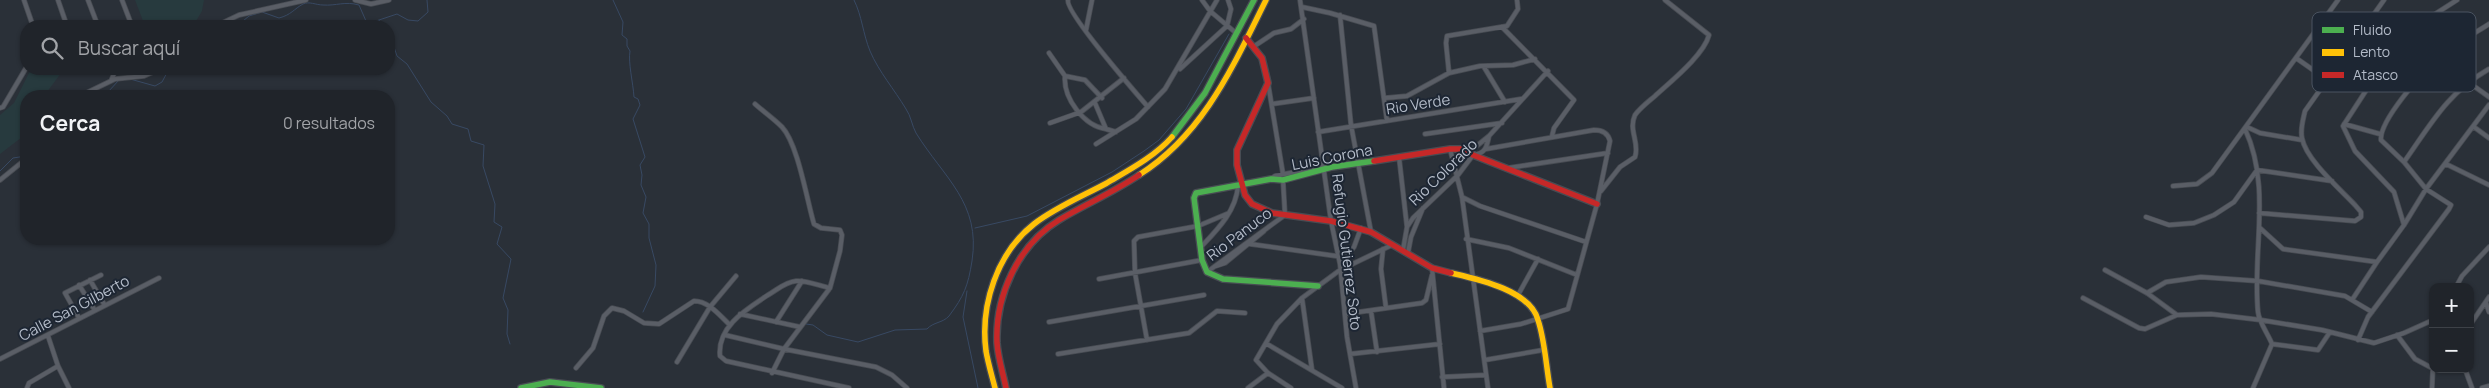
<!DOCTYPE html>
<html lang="es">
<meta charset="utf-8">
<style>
:root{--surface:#20242a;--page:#2d3036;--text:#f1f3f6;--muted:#a2a4a8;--line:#3d4147}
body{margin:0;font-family:Manrope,sans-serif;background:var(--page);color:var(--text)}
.controls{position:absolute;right:15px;bottom:15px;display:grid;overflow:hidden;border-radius:10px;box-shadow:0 1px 4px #0004}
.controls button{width:45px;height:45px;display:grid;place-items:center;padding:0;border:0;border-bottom:1px solid var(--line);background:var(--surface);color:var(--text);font:25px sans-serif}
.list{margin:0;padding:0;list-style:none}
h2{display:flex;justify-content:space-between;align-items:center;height:65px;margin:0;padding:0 20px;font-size:21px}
h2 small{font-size:16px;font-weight:400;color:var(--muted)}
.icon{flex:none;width:28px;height:28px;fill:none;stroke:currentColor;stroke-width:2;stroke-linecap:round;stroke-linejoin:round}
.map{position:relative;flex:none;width:2489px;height:388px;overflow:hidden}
.search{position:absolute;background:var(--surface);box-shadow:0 1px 4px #0004;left:20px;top:20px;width:375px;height:55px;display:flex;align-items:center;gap:12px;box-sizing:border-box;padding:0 18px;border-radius:20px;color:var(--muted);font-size:19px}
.panel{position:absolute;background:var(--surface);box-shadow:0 1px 4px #0004;left:20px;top:90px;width:375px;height:155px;border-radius:20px}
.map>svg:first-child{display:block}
.green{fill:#273a3e}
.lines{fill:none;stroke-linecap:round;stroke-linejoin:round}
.stream{stroke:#384963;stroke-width:1}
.street-casing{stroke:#484c53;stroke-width:5.5}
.fast-casing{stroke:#484c53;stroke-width:8}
.slow-casing{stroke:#484c53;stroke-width:8}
.jam-casing{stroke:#484c53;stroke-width:8}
.street{stroke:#5a5e66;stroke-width:4}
.fast{stroke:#4caf50;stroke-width:5.5}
.slow{stroke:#ffc107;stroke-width:5.5}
.jam{stroke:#c62828;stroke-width:5.5}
.labels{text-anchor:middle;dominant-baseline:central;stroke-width:4;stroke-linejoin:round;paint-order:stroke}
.street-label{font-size:15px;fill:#b4bcc9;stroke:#1d2633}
.key{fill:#1d2633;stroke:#4a5360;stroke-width:1}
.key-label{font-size:14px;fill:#b4bcc9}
</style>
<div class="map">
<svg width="2489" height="388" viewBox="0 0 2489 388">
<rect width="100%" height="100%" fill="#2a3038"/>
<path class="green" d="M135 0H204L202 11 193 26H145Z
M31 69H64L44 96H26V134L0 154V115L14 103Z"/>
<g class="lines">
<path class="stream" d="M613 0 623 22 622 35 627 39V46L630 51C628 63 633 82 634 97L638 99 640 105 633 119 645 157 640 165 642 175 641 185 646 197 643 213 649 224V238L656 265 655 286 643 312
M379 20 385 26
M237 26 249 16 262 12 279 18C291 15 294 9 303 4 309 1 316 5 323 5 336 6 345 1 359 5L366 21 371 26 379 20 397 14 408 20 418 21 428 12 427 0
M389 32 397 56 407 64 431 102 447 116 452 124 468 129 471 141 484 145 483 166 495 204 494 222 502 227 497 244 511 259 503 298 508 310 507 334 510 344
M130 79 155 86 162 82 169 69
M91 96 108 92 119 80
M0 171 13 158 26 156
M975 228 1027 216 1112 172 1144 151 1159 140 1186 109 1229 34
M967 291 963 317 978 388
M806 324 813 325 827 335 858 342 895 330 927 329C933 322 943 323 949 316 964 296 968 286 972 261 981 203 944 178 916 133 912 126 911 116 906 109 894 89 879 72 870 51 863 34 862 16 854 0"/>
<g class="street-casing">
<path id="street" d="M24 0 33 26
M58 0 67 26
M88 0 98 26
M122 0 132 26
M355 0 371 4 389 0
M1068 0C1065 12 1136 93 1148 107
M1202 0 1210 11 1236 33
M1300 0 1331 221 1340 264 1347 337 1356 388
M1302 7 1330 13 1374 26 1387 121
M1340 15 1351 125 1371 232
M2418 25C2429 58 2462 77 2489 97
M216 26 239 15 306 0
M1502 27 1574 100 1554 128 1552 136
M1086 30 1092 0
M1256 45 1274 33 1291 29 1304 19
M1049 53 1065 76 1085 80 1102 98
M2296 58 2326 79
M1484 67 1505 102
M1180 69 1227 26 1231 9 1228 0
M1449 73 1446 43 1447 36 1507 26 1518 9 1517 0
M1065 76C1063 98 1084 126 1106 129
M111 81 115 71 130 69
M1268 83 1283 174
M80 96 115 79 144 76 160 69
M1385 98 1407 96 1449 73 1480 66 1513 65 1535 59
M1095 103 1106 129 1116 132
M755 104C764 112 774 119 782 127 798 144 807 201 814 224L821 228 840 230 842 235 840 251 830 288 784 349 772 373
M1272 104 1314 98
M0 108 3 107 26 68
M1050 123 1081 112 1124 78
M2344 124 2380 134
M2247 127 2260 133 2302 140
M2474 127 2489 138
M2245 129C2272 187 2252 251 2258 312 2259 322 2268 334 2272 344
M1318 132 1521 99
M1425 134 1502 123
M1096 144 1136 119 1165 89 1217 0
M1450 149 1462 197 1488 388
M1473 155V149L1489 136
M1399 157 1407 227
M2404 162C2431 124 2447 93 2489 69
M2446 164 2489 185
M1508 168 1608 153
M1272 178 1275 176 1325 166
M0 180 26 159
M2173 186 2197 184 2212 173 2338 0
M1601 191 1620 167 1635 157C1640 143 1628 130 1635 115 1640 108 1648 102 1655 96 1670 82 1704 55 1709 35L1665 0
M1462 197 1480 206 1586 242
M2259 213 2355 221 2361 217V212L2355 205C2340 189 2306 160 2302 138 2300 129 2303 120 2305 111L2384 0
M2146 217 2169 225 2194 223 2214 215 2234 202 2257 170 2332 181
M2404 225 2394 192 2355 151 2343 126 2391 52 2418 25 2457 0
M2260 228 2283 249 2377 262 2404 225 2426 189 2489 105
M1466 239 1509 248 1577 275
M1250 244 1336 256
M1201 247C1218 229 1236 211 1238 186
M1383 249 1381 269 1386 308
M1403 250 1407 227 1413 218 1458 175 1473 155C1485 154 1487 147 1489 136L1548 71
M1408 253 1411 237 1423 208
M1340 264 1354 247 1361 228
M1216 266 1225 263 1264 231
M1432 268 1444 388
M2105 270 2147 293 2177 315 2211 314 2261 320 2322 330 2374 343 2404 333 2433 320
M1207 272 1285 215 1283 180
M1099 279 1202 260
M90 280 104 304
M79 285 94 309
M2456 287 2462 276 2489 247
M830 288C820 286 806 280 796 281 785 282 777 290 768 295 747 309 717 326 720 356L726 361 849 388
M2147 293 2166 282 2201 277 2258 281 2345 296 2372 312
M1518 295 1538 259
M1302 298 1312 370
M2083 298 2139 328 2145 329 2177 315
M2352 300 2377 262
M2486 303 2489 312
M1371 311 1377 352
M740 314 800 327
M1345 314 1422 303 1426 300 1432 275
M79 318 65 293 101 275
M776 322 802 281
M1049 322 1204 295
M2470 325 2489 297
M1480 331 1521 324 1568 309 1597 204 1610 141C1608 133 1602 130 1594 130L1486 149
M725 335 784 349 876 367 892 375 907 388
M2397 335 2415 359 2432 368
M48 336 58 366 69 388
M1147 340 1135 273 1134 241 1138 237 1198 226 1229 213
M2358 340 2368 317 2449 209 2451 205 2426 189 2404 162 2381 140C2379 121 2422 73 2437 59 2452 45 2472 35 2489 24
M1267 344 1342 388
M1058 354 1189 333 1217 311 1245 313
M1350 354 1440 344
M0 359 159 278
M1485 360 1543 350
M677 362 710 307 736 276
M576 368 593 348 604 316 612 308 624 311 644 323 659 324 694 301C709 301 720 316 730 325
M2465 369 2472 388
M1442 377 1486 375
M27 388 29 383 58 366
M1248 388 1268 373
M1291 388 1268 373 1256 360 1277 324 1302 298 1340 270 1392 245
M2253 388 2272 344 2318 350 2330 332
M2432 388 2433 366
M2482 388 2489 386"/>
</g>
<g class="fast-casing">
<path id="fast" d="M1172 137 1205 93 1254 0
M1318 286 1223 279 1207 272 1202 260 1194 198 1196 193 1271 179 1283 180 1332 167 1374 161
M521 388 550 382 601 388"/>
</g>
<g class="slow-casing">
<path id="slow" d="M1139 175C1204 134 1233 66 1266 0
M1451 273C1477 279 1530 290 1538 320 1545 341 1546 366 1550 388
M995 388C992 376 988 363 986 351 980 305 997 253 1034 224 1056 207 1083 196 1107 183 1129 170 1154 157 1172 137"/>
</g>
<g class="jam-casing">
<path id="jam" d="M1246 38 1262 58 1268 83 1237 150V165L1245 195 1252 204 1272 213 1331 221 1371 232 1432 268 1451 273
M1374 161 1450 149H1465L1473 155 1597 204
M1006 388C1003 373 998 358 997 343 995 296 1018 245 1059 220 1086 204 1114 192 1139 175"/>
</g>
<use href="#street" class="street"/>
<use href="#fast" class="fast"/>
<use href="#slow" class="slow"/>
<use href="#jam" class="jam"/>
</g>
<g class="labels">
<g class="street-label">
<text transform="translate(1418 104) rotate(-9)">Rio Verde</text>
<text transform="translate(1332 157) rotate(-11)">Luis Corona</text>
<text transform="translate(1443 172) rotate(-44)">Rio Colorado</text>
<text transform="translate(1239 234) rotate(-37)">Rio Panuco</text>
<text transform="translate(1347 252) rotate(83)">Refugio Gutierrez Soto</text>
<text transform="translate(74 308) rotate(-28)">Calle San Gilberto</text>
</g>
</g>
<rect x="2312" y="12" width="164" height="80" rx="8" class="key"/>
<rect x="2322" y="27" width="22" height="6" fill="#4caf50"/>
<rect x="2322" y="49" width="22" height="7" fill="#ffc107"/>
<rect x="2322" y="72" width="22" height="6" fill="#c62828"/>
<g class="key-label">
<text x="2353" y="35">Fluido</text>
<text x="2353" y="57">Lento</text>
<text x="2353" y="80">Atasco</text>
</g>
</svg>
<div class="controls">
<button>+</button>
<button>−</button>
</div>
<div class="search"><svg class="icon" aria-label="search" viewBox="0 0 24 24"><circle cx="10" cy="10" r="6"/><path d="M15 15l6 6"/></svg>Buscar aquí</div>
<section class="panel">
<h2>Cerca<small>0 resultados</small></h2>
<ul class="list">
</ul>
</section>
</div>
